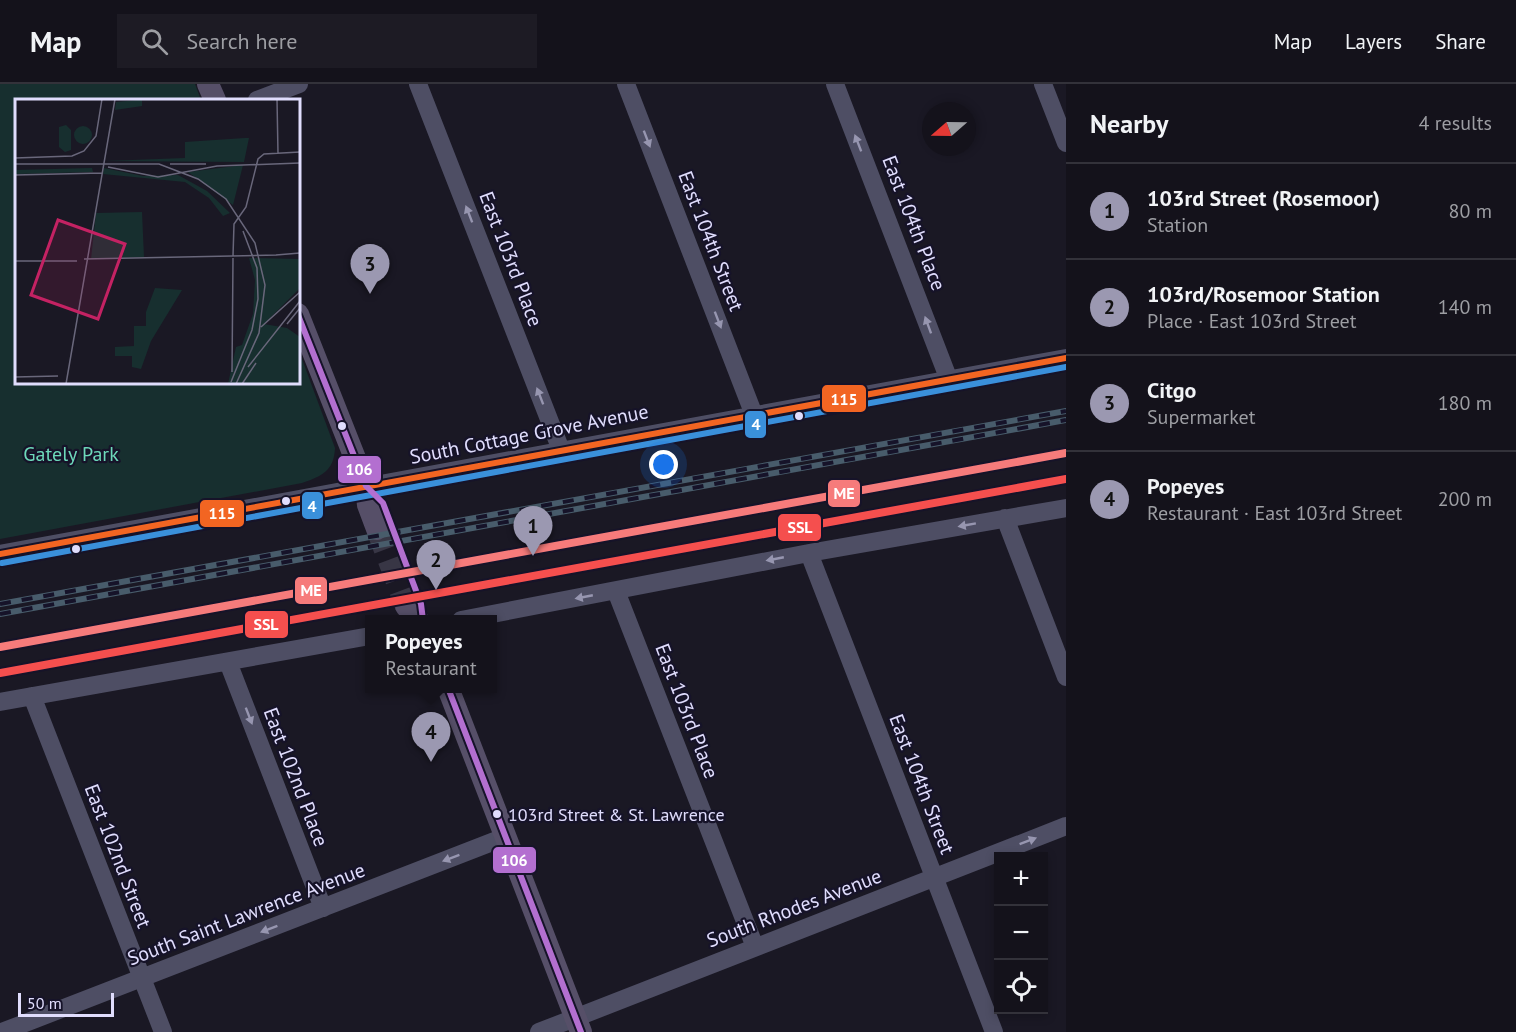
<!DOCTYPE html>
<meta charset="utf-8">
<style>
:root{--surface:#14121b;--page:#1d1b24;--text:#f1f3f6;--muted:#9d9ea3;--line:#33323a;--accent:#9b98b1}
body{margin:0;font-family:"PT Sans",sans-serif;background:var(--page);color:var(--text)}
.controls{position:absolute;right:18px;bottom:18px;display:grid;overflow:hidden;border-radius:0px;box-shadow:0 3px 9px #0003}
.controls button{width:54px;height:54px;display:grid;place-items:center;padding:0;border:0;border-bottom:2px solid var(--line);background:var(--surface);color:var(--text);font:30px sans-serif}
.compass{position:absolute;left:922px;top:18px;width:54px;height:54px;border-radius:50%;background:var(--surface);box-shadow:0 3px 9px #0003;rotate:250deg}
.scale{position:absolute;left:18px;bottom:15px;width:96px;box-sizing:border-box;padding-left:6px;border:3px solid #e0ddfd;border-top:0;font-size:16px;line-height:21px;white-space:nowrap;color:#e0ddfd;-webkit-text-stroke:4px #161329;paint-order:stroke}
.you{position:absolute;left:664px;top:381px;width:21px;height:21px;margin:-15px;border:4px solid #fff;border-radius:50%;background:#1a73e8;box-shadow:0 0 0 9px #1a73e833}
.badge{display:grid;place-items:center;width:39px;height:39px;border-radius:50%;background:var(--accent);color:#111;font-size:20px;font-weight:700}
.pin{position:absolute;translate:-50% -50px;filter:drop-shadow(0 2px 3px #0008)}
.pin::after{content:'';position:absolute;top:32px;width:21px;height:18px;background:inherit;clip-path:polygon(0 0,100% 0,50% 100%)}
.popup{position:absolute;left:365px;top:531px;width:132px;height:78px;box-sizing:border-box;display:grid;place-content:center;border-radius:0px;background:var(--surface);filter:drop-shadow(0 2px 4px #0005);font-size:20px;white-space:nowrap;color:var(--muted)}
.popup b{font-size:22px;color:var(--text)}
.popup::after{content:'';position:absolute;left:50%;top:100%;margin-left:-12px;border:12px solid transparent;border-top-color:var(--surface)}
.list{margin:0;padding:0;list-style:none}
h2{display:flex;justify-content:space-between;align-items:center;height:78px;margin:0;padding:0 24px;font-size:26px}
h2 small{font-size:20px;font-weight:400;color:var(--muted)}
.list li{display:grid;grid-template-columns:39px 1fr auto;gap:18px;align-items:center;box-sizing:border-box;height:96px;padding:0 24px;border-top:2px solid var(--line)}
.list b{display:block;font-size:22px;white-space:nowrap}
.list p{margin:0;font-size:20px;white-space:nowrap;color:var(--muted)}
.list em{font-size:20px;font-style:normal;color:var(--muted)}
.icon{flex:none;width:33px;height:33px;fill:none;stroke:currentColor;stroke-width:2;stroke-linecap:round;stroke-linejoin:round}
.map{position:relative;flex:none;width:1066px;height:948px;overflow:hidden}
header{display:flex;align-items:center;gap:36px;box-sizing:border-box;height:84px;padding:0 30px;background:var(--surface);border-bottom:2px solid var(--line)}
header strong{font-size:28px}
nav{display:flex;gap:33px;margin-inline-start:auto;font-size:21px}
.search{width:420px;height:54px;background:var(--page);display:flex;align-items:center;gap:15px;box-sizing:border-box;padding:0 21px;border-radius:0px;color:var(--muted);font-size:22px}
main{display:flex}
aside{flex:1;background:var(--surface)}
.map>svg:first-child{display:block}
.green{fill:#172f2f}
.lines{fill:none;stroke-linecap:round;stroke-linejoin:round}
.major-tunnel{stroke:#383645;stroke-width:22;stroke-dasharray:22 11;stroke-linecap:butt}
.minor{stroke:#4e4e64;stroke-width:18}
.major{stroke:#564f68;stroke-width:22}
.rail-casing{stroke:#485c6b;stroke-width:6}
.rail{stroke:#161329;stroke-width:4;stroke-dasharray:11;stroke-linecap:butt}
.bus-1-casing{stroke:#161329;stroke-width:10}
.bus-2-casing{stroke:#161329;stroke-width:10}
.bus-3-casing{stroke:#161329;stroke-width:10}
.bus-1{stroke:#f26522;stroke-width:6}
.bus-2{stroke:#3a90db;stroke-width:6}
.bus-3{stroke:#b36fd0;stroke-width:6}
.rail-1-casing{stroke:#161329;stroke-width:12}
.rail-2-casing{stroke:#161329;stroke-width:12}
.rail-1{stroke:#f54f4e;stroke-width:8}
.rail-2{stroke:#f67b7b;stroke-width:8}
.oneway{fill:#9796b0}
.bus-dot{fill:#e0ddfd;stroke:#161329;stroke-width:2}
.labels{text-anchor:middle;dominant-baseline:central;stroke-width:4.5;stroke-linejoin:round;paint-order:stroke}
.bus-label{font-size:18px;fill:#e0ddfd;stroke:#161329;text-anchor:start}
.street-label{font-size:20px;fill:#e0ddfd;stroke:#161329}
.park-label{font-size:20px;fill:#6dd9ba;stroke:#161329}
.inset-road{fill:none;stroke:#69677b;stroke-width:1.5}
.view{fill:#c42263;fill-opacity:0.15;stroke:#c42263;stroke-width:3}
.inset-edge{fill:none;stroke:#e0ddfd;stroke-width:3}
.line-badge{stroke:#161329;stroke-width:2}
.badge-label{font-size:16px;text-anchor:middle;font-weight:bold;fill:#fff}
</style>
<header>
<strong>Map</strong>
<div class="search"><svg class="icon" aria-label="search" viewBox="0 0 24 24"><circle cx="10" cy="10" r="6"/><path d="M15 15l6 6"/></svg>Search here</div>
<nav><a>Map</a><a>Layers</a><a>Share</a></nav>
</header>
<main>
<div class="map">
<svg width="1066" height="948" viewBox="0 0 1066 948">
<rect width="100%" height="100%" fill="#1a1824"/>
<path class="green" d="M0 0H195L201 16H16V298H298L299 267 335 364C334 387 322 392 302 399L0 455Z"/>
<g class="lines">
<path class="major-tunnel" d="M377 445 406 522"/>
<path class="minor" d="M418 0 561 366
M626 0 754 331
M835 0 949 296
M1043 0 1066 59
M257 16 299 0
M1005 434 1066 593
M809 469 994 948
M0 470 1066 274
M616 507 755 863
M461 536 809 469 1066 424
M228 578 323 824
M32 612 163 948
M0 618 370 552
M2 948 505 753
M539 948 1066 742"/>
<path class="major" d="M208 0 215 16
M298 230 366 402 368 421 377 445
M406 522 418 536
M448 604 581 948"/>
<g class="rail-casing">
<path id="rail" d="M0 520 1066 327
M0 530 1066 336"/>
</g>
<use href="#rail" class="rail"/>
<g class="bus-1-casing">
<path id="bus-1" d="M0 470 1066 274"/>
</g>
<g class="bus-2-casing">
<path id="bus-2" d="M2 479 1066 283"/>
</g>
<g class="bus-3-casing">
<path id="bus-3" d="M298 231 366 402 383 419 421 520 423 536
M448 604 581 948"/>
</g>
<use href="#bus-1" class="bus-1"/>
<use href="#bus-2" class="bus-2"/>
<use href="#bus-3" class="bus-3"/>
<g class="rail-1-casing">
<path id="rail-1" d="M0 589 1066 395"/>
</g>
<g class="rail-2-casing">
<path id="rail-2" d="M0 563 1066 369"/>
</g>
<use href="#rail-1" class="rail-1"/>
<use href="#rail-2" class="rail-2"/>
</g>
<defs><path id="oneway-solid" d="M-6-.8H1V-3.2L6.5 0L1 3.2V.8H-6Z" transform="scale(1.5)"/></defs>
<g class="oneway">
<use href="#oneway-solid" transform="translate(647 55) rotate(69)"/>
<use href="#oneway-solid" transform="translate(858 59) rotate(-111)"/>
<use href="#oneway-solid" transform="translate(469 130) rotate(-111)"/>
<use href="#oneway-solid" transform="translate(718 236) rotate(69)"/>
<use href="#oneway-solid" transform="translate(928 241) rotate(-110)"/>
<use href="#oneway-solid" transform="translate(540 312) rotate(-111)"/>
<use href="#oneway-solid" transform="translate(967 441) rotate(170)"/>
<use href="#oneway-solid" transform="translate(775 475) rotate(169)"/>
<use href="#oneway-solid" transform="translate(584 513) rotate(169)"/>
<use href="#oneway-solid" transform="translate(249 632) rotate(69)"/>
<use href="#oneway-solid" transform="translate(1028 757) rotate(-21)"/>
<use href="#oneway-solid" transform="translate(451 774) rotate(159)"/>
<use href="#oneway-solid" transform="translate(269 845) rotate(159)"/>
</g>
<g class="bus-dot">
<circle cx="799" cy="332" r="5"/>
<circle cx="342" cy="342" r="5"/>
<circle cx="286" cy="417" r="5"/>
<circle cx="76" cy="465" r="5"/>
<circle cx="497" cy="730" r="5"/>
</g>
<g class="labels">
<g class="bus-label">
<text x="508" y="730">103rd Street &amp; St. Lawrence</text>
</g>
<g class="street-label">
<text transform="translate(914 139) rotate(69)">East 104th Place</text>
<text transform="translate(711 157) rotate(69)">East 104th Street</text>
<text transform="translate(511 175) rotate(69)">East 103rd Place</text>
<text transform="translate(529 350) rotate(-11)">South Cottage Grove Avenue</text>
<text transform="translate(687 627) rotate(69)">East 103rd Place</text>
<text transform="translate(296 693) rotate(69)">East 102nd Place</text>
<text transform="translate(922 700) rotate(69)">East 104th Street</text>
<text transform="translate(118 772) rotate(69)">East 102nd Street</text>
<text transform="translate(794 824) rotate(-21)">South Rhodes Avenue</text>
<text transform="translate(246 830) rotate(-21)">South Saint Lawrence Avenue</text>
</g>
<g class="park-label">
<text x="71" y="370">Gately Park</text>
</g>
</g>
<g transform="translate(15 15)">
<rect width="285" height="285" fill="#1a1824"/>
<path d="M133 0 127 1V7L100 11 101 3ZM51 26 56 31V51L50 53 44 48V28ZM59 36a9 9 0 1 1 18 0a9 9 0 1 1-18 0ZM230 39H234L229 63 90 62 170 59V43ZM228 66 218 106 173 73ZM77 69 78 73 0 75V71ZM89 69 128 77 163 76 192 92 215 114 208 117 194 99 170 83 88 75ZM127 113 129 158 76 160 81 114ZM234 159 285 160V189L249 225 272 229 285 238V285H213L221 248 227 246 238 215 240 181ZM140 189 167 191 136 242 126 270 117 268V257H100V248L119 247V227H131V213Z" fill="#172f2f"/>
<path class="inset-road" d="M262 0 263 55M0 59 57 57 69 52 81 37 87 0M0 65H144L183 80 211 100 240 144 250 186 244 234 221 285M155 65H191M93 68 143 78 202 67 285 64M0 76 87 74M261 156 285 154M218 157 219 125 231 108 243 60 249 55 285 53M69 160 263 156M0 162H62M272 225 285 209M246 228 285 193M233 268 285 202M217 273 218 159M0 278 43 277M216 283 237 231 243 200 242 169 228 132M51 285 100 0M227 285 241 264"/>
<path class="view" d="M43 121 110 145 83 220 16 196Z"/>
<rect width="285" height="285" class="inset-edge"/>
</g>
<g class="line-badge">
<rect x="821" y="300" width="46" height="29" rx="6" fill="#f26522"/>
<rect x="744" y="326" width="23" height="29" rx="6" fill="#3a90db"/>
<rect x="337" y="371" width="45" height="29" rx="6" fill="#b36fd0"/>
<rect x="827" y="395" width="34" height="29" rx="6" fill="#f67b7b"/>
<rect x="301" y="407" width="23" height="29" rx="6" fill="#3a90db"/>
<rect x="199" y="415" width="46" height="29" rx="6" fill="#f26522"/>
<rect x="777" y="429" width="45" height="29" rx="6" fill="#f54f4e"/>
<rect x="294" y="492" width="34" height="29" rx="6" fill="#f67b7b"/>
<rect x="244" y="526" width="45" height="29" rx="6" fill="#f54f4e"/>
<rect x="492" y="762" width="45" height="28" rx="6" fill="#b36fd0"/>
</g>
<g class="badge-label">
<text x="844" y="321">115</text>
<text x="756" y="346">4</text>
<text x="359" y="391">106</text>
<text x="844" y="415">ME</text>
<text x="312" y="428">4</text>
<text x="222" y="435">115</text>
<text x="800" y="449">SSL</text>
<text x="311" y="512">ME</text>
<text x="266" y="546">SSL</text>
<text x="514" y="782">106</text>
</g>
</svg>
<div class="controls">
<button>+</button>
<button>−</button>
<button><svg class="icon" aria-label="locate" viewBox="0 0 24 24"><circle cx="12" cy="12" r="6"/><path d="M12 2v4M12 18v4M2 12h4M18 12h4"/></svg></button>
</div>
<svg class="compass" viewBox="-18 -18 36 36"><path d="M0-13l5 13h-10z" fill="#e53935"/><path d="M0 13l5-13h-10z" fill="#9d9ea3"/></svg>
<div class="scale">50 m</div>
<div class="you"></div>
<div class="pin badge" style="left:533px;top:472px">1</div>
<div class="pin badge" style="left:436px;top:506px">2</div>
<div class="pin badge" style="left:370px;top:210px">3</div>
<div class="pin badge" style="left:431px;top:678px">4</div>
<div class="popup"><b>Popeyes</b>Restaurant</div>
</div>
<aside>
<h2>Nearby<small>4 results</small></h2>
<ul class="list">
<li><span class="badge">1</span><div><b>103rd Street (Rosemoor)</b><p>Station</p></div><em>80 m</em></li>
<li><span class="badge">2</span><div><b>103rd/Rosemoor Station</b><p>Place · East 103rd Street</p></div><em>140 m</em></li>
<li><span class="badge">3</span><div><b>Citgo</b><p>Supermarket</p></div><em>180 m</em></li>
<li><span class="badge">4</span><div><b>Popeyes</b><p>Restaurant · East 103rd Street</p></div><em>200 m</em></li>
</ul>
</aside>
</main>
